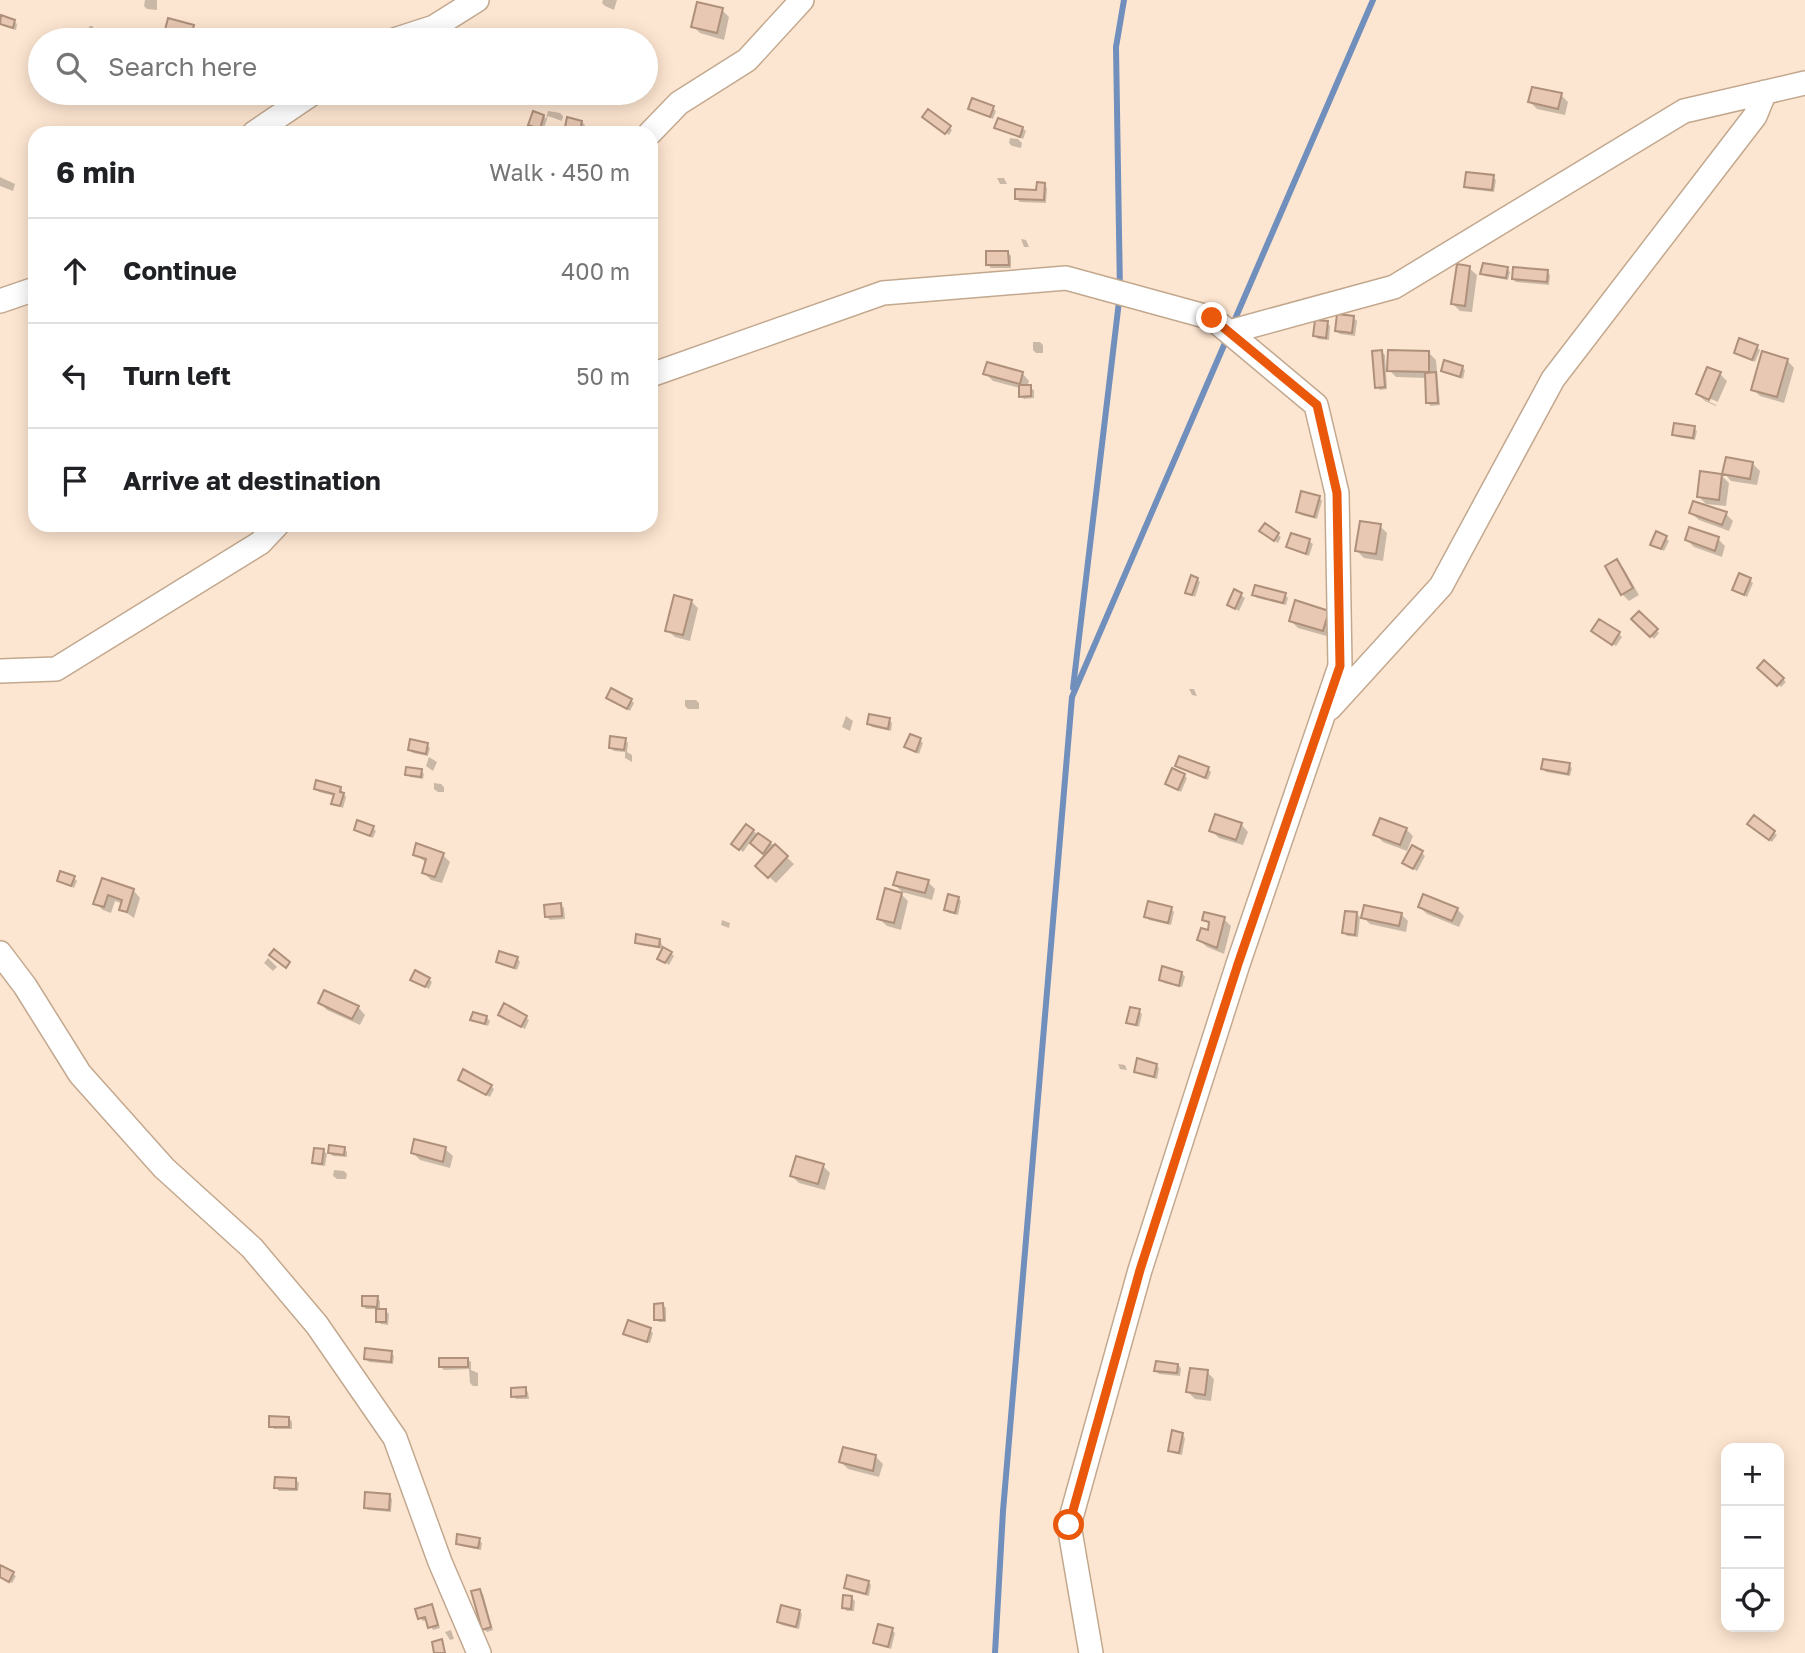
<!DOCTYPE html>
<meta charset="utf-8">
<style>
:root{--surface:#fff;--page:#f6f6f6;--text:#202124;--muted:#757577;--line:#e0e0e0}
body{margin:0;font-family:"Golos Text",sans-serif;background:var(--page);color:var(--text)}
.controls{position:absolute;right:21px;bottom:21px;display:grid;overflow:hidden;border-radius:14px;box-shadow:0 4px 18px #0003}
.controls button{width:63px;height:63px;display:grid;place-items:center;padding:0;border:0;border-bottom:2px solid var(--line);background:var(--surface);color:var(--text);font:35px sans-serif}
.stop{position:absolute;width:21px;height:21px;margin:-16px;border:5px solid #ea580c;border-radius:50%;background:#fff}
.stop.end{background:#ea580c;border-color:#fff;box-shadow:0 2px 7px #0008}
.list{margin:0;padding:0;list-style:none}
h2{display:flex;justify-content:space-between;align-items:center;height:91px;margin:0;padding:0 28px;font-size:30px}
h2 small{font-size:23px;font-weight:400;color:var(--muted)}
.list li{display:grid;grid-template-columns:46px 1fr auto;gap:21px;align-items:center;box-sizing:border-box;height:105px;padding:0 28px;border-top:2px solid var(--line)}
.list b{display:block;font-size:26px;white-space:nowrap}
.list em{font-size:23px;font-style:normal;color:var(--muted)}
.icon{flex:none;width:38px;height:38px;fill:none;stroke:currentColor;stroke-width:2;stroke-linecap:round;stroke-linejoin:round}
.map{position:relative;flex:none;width:1805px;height:1653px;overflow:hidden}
.search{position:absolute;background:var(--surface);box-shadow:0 4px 18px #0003;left:28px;top:28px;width:630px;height:77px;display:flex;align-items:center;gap:18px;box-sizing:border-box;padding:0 24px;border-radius:38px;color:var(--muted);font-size:26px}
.panel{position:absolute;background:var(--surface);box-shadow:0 4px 18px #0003;left:28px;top:126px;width:630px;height:406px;border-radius:21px}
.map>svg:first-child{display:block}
.shadow{fill:#0003;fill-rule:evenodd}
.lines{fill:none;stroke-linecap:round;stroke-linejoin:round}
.stream{stroke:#718fbc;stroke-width:6}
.building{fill:#e8c8b2;stroke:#ae907b;stroke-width:2}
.minor-casing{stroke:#c2a88e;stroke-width:26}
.minor{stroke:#fff;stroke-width:23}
.route{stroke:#ea580c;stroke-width:9}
</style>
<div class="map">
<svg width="1805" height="1653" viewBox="0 0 1805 1653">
<rect width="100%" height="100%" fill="#fde6d1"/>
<path class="shadow" d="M145 0H157V10L147 9 144 6Z
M603 0H617L614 10 605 6 602 3Z
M722 10 729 17 724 40 700 33 693 26Z
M2 17 14 21 17 24 16 30 3 26 0 23Z
M89 26H92L95 29 98 39 91 37Z
M193 27 196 30 194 39 170 33 167 30Z
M105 93H128L119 104Z
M1561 95 1568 102 1565 115 1537 109 1530 102Z
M993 108 996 111 993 119 970 109Z
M548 111 560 113 563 116 562 121 548 116 543 131 530 125 544 116 546 119Z
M928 119 949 127 952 130 949 135Z
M582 122 585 125 583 133 567 127Z
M996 128H1022L1026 131 1023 139Z
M1010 138 1018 139 1022 143 1021 148 1012 146 1009 143Z
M0 177 15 184 13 191 0 186Z
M1493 177 1496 180 1494 192 1469 189 1466 186Z
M997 178H1004L1007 184H1000Z
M1044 184 1047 188 1046 203 1020 202 1017 199 1037 192Z
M1021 239 1026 240 1029 247H1024Z
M1008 253 1011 256V268H991L988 265Z
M1469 268 1477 275 1472 312 1460 311 1453 304Z
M1507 269 1510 272 1508 280 1485 276 1482 273Z
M1547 272 1550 275 1549 285 1516 282 1513 279Z
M1354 318 1357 321 1355 336 1340 334 1336 331Z
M1327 323 1330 326 1329 340 1318 339 1315 336Z
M1033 342H1040L1043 345V353H1036L1033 350Z
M1757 347 1760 350 1755 362 1736 353Z
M1381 352 1385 355 1387 389 1380 390 1377 387Z
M1429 353 1436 360 1440 405 1431 406 1428 403 1427 378 1396 377 1389 370Z
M1787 360 1794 368 1784 403 1760 396 1753 389Z
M1462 367 1465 370 1463 379 1443 371Z
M985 373H1022L1029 381 1027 387 1034 390V398L1024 399 1021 396 1020 388 993 381Z
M1720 374 1727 381 1716 406 1705 401 1698 394ZM1704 396 1718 402 1716 405 1704 399Z
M1694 428 1697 431 1695 440 1677 437 1674 434Z
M1752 463 1760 471 1757 485 1731 481 1724 473Z
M1722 476 1729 483 1726 506 1706 504 1699 497Z
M1319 497 1322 501 1317 519 1301 515 1298 512Z
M1691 513 1726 514 1733 521 1729 531 1699 520Z
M1265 526 1281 537 1278 543 1265 534Z
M1380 526 1387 533 1383 561 1364 558 1357 551Z
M1666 538 1669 541 1664 551 1652 544Z
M1718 539 1725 546 1722 557 1694 547 1687 540Z
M1309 541 1313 544 1309 556 1288 547Z
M1617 561 1624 569 1639 595 1629 601 1622 594Z
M1197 579 1200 582 1195 597 1187 592Z
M1750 580 1753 583 1747 597 1734 590Z
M1235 591 1245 598 1239 611 1229 605Z
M1254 595H1285L1288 598 1286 605 1257 598Z
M691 601 698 608 690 641 675 637 667 630Z
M1328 612 1330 637 1298 628 1291 621Z
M1639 614 1659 633 1654 639 1634 619Z
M1597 634H1619L1622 637 1616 646Z
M1764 662 1786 682 1781 687 1760 668Z
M1189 689H1194L1197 696 1192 695Z
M608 698 631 700 634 703 630 711Z
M685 700H696L699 703V709H688L685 706Z
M846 716 853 721 850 731 842 727Z
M889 720 892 723 891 731 872 727 869 724Z
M625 740 628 743 627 752 632 755V762L625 758V752L614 751 611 748Z
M920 740 923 743 919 754 906 747Z
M427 745 430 748 428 756 413 753 410 750Z
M429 757 437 762 433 771 426 766Z
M1569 765 1572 768 1570 776 1546 772 1543 769Z
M1177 766 1208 769 1211 772 1208 780Z
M421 771 424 774 423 779 410 777 406 774Z
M1184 775 1187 778 1181 792 1167 784Z
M434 783 441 784 444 787V792H438L434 789Z
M316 789H341L346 797 343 808 333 803 335 796 319 792Z
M1754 817 1777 835 1772 842 1752 827Z
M1241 824 1248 832 1243 845 1219 838 1211 830Z
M373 828 376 831 373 838 356 830Z
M1406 829 1413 836 1407 851 1383 842 1376 835Z
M753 831 775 846 794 864 776 883 757 866 767 855 750 842 743 852 737 847Z
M1422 853 1425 856 1417 871 1404 863Z
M414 854 443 855 450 862 442 883 431 880 424 873 427 863Z
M74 878 77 881 74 888 59 880Z
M103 880 133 890 140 898 134 918 121 909 123 904 115 901 111 913 103 910 95 903Z
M928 882 935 889 932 900 902 892 895 885Z
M901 894 908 901 901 930 887 926 879 919Z
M958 898 961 901 958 915 949 913 946 910Z
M561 905 564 908 565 919 550 920 547 917Z
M1420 907 1457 909 1464 916 1459 927 1427 914Z
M1171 909 1174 912 1171 925 1149 920 1146 917Z
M1357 914 1360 917 1358 937 1347 936 1344 932Z
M1401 914 1408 921 1406 932 1370 924 1363 917Z
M1204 919H1224L1231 926 1224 954 1207 947 1199 940 1209 932 1210 925Z
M722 920 730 923 729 928 721 925Z
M660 940 664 949 640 945 637 942Z
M671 953 674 956 669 965 659 958Z
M268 958 277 967 273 971 264 963Z
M517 958 520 962 517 970 498 962Z
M1182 973 1185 977 1182 987 1164 983 1161 980Z
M412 979H429L432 982 429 989Z
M320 1003 358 1007 365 1015 360 1025 327 1010Z
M1139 1011 1142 1014 1139 1027 1128 1023Z
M526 1017 529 1020 525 1029 503 1018Z
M487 1018 490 1021 488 1026 472 1019Z
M1118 1064 1125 1065 1127 1070 1120 1069Z
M1156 1065 1159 1068 1157 1079 1139 1074 1136 1071Z
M463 1082 491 1086 494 1089 490 1097Z
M344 1148 347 1152V1157L333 1156 330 1153Z
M445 1149 453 1156 450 1168 420 1160 413 1153Z
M324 1151 327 1154 325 1166 317 1165 314 1162Z
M823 1166 830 1173 825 1190 799 1183 792 1176Z
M334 1170 344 1171 347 1174 346 1179H337L333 1176Z
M377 1298 380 1301V1311H386L389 1314 388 1325 381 1324 377 1321 378 1309H366L363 1306Z
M663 1305 666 1308V1322H659L656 1319Z
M650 1330 653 1333 650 1343 625 1333Z
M391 1353 394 1356 393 1364 369 1362 366 1359Z
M467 1359 471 1362V1370L478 1373V1386H473L470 1383 469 1369 444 1370 441 1367Z
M1178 1365 1181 1368 1180 1376 1159 1374 1156 1371Z
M1207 1372 1214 1379 1211 1401 1195 1399 1188 1392Z
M525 1389 528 1392 529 1399H516L513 1396Z
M289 1418 292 1422V1429H274L271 1426Z
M1182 1434 1185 1438 1182 1455 1173 1453 1170 1450Z
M876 1457 883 1464 879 1477 848 1469 841 1462Z
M296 1480 299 1483 298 1491H279L276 1487Z
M389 1496 392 1499 391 1512 369 1510 366 1507Z
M479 1540 482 1543 481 1550 461 1546 457 1543Z
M0 1567 16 1576 12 1583 0 1577Z
M868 1582 871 1585 869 1596 849 1591 845 1587Z
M479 1591 483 1594 493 1630 487 1632 484 1629Z
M852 1598 855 1601 854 1611H847L844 1608Z
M431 1606 434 1609 440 1628 433 1630 428 1620 423 1621 420 1618Z
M799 1611 802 1614 799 1629 782 1625 778 1622Z
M451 1630 454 1639 450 1640 445 1632Z
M892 1630 895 1633 891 1649 875 1643Z"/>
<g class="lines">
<path class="stream" d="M1232 326 1373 0
M1073 688 1120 293 1116 47 1124 0
M995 1653 1003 1511 1072 697 1228 336"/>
</g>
<path class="building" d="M697 2 723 8 717 33 691 27Z
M1 15 15 20 13 28 0 24Z
M168 18 194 25 191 37 165 30Z
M1532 87 1562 93 1558 109 1528 102Z
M972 98 994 106 990 117 968 109Z
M928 109 951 126 945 134 922 117Z
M533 111 544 115 540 129 528 125Z
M567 117 582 121 580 131 565 127Z
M998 118 1023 127 1020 137 994 128Z
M1466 172 1494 175 1492 190 1464 187Z
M1037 182 1045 183 1044 200 1015 199V189L1036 190Z
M986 251H1008L1009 265H986Z
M1483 263 1508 267 1506 278 1480 274Z
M1457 264 1470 266 1465 306 1451 304Z
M1513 267 1548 270 1547 282 1512 279Z
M1337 314 1354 316 1352 333 1335 331Z
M1315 320 1328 321 1326 338 1313 336Z
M1739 338 1758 345 1752 360 1734 353Z
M1382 350 1385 387 1375 388 1372 351Z
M1388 350 1429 351V372L1387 371Z
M1762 351 1788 359 1777 397 1751 390Z
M1444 360 1463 366 1460 377 1441 371Z
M987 362 1023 372 1020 384 983 374Z
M1707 367 1721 372 1709 400 1696 394Z
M1436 372 1438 403H1426L1425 373Z
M1019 385H1031V396L1019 397Z
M1674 423 1695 426 1693 438 1672 435Z
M1726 457 1753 462 1750 479 1722 474Z
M1700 471 1722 474 1719 500 1697 497Z
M1301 491 1320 496 1314 517 1296 512Z
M1693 501 1727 512 1722 525 1689 513Z
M1360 521 1381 524 1376 554 1355 551Z
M1265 523 1279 533 1274 541 1259 531Z
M1689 527 1719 537 1715 551 1685 540Z
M1656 531 1667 536 1661 549 1650 545Z
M1291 533 1310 539 1306 554 1286 547Z
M1617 559 1633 588 1621 595 1605 566Z
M1739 573 1751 578 1744 595 1732 590Z
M1191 575 1198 578 1192 595 1185 593Z
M1255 585 1286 593 1283 603 1252 595Z
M1234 589 1242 593 1235 609 1227 605Z
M674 595 692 600 683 635 665 631Z
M1295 600 1329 611 1323 631 1289 621Z
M1639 611 1658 629 1650 637 1631 619Z
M1599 619 1620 632 1612 645 1591 631Z
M1764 660 1784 678 1777 686 1757 668Z
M611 688 632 699 627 709 606 698Z
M869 714 890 718 888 729 867 724Z
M910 734 921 738 916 752 904 747Z
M610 736 626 738 624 750 609 748Z
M410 739 428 743 426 754 408 750Z
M1179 756 1209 767 1205 778 1175 766Z
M1543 759 1570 763 1568 774 1541 769Z
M406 767 422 769 421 777 405 775Z
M1172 768 1185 774 1178 790 1165 784Z
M316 780 341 787 340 792 344 793 340 806 331 804 334 794 314 789Z
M1215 814 1242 823 1236 840 1209 831Z
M1754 815 1775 831 1769 840 1747 824Z
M1380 818 1407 828 1400 845 1373 835Z
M357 820 374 826 370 836 354 830Z
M746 824 754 830 739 850 731 844Z
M758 833 771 842 763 854 750 843Z
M416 843 444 853 435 877 422 873 426 859 413 855Z
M775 844 788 856 768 878 755 866Z
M1412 845 1423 851 1413 869 1402 863Z
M60 871 75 876 71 886 57 881Z
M897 872 929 880 925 893 893 885Z
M102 878 134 889 127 912 119 910 122 900 108 895 104 907 93 904Z
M885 888 902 893 894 923 877 919Z
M948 894 959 897 955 913 944 910Z
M1423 894 1458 908 1452 921 1418 907Z
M1148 901 1172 907 1168 923 1144 917Z
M561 903 562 916 545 917 544 905Z
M1364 905 1402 913 1399 926 1361 918Z
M1345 911 1357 912 1355 935 1342 933Z
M1204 912 1225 917 1217 948 1197 940 1201 928 1208 930 1209 922 1202 920Z
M636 934 660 939 659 947 635 943Z
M663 947 672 952 665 963 657 959Z
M274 949 290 962 286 968 269 955Z
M499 951 518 957 514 968 496 962Z
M1162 966 1182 972 1179 986 1159 980Z
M415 970 430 978 425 987 410 980Z
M324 990 359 1006 352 1019 318 1003Z
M504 1003 527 1016 521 1027 498 1015Z
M1130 1007 1140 1009 1136 1025 1126 1023Z
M473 1012 487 1016 485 1024 470 1020Z
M1137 1058 1157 1064 1154 1077 1134 1072Z
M463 1069 492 1085 486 1095 458 1080Z
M414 1139 446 1147 443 1162 411 1153Z
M329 1145 345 1147 344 1155 328 1153Z
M314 1148 324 1149 322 1164 312 1163Z
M796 1156 824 1164 818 1184 790 1176Z
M362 1296H378L377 1307 362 1306Z
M663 1303 664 1320H654V1304Z
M376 1309H386V1322H376Z
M628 1320 651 1328 647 1342 623 1334Z
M365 1348 392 1351 391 1362 364 1359Z
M439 1358H468V1367H439Z
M1156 1361 1178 1364 1177 1373 1154 1371Z
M1190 1368 1208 1370 1205 1395 1186 1392Z
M526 1387V1396L511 1397V1388Z
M269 1416 289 1417V1427H269Z
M1172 1430 1183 1433 1179 1453 1168 1451Z
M843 1447 876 1455 873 1471 839 1462Z
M275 1477 296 1478V1489L274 1488Z
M365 1492 390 1494 389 1510 364 1508Z
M457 1534 480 1538 478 1548 456 1544Z
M0 1565 14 1572 9 1582 0 1577Z
M847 1575 869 1581 866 1594 844 1588Z
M480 1589 491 1627 482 1630 471 1591Z
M843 1595 852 1596 851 1609 842 1608Z
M432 1604 438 1625 428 1628 425 1617 418 1619 415 1609Z
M781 1605 800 1610 796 1627 777 1622Z
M878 1624 893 1628 888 1647 873 1643Z
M442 1639 445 1653H434L432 1642Z"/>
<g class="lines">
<g class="minor-casing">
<path id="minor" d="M394 40 434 27 477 0
M254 133 313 93
M650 133 679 103 747 60 802 0
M0 301 35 289
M1229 332 1394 287 1684 111 1805 83
M651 375 883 293 1066 278 1212 318 1316 405 1337 493 1340 666 1238 964 1140 1270 1069 1525 1091 1653
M0 671 56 669 260 543 277 525
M1330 708 1441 586 1553 379 1755 116 1765 92
M0 953 25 986 80 1074 164 1168 252 1248 317 1325 395 1438 440 1562 479 1653"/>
</g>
<use href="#minor" class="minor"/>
</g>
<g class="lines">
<path class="route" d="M1069 1525 1140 1270 1238 964 1340 666 1337 493 1317 405 1212 318"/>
</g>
</svg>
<div class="controls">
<button>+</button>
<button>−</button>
<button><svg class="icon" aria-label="locate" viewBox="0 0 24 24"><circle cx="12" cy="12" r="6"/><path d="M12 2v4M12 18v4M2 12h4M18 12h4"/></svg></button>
</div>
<div class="stop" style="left:1069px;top:1525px"></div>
<div class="stop end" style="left:1212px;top:318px"></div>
<div class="search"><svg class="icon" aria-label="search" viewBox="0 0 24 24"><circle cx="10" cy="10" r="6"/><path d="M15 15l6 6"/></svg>Search here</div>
<section class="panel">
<h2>6 min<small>Walk · 450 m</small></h2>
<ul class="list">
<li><svg class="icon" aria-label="ahead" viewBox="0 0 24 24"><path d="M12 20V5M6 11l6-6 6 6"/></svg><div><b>Continue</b></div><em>400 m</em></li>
<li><svg class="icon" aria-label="left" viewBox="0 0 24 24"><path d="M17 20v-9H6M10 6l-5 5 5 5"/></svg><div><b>Turn left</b></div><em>50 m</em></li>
<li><svg class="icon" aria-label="arrive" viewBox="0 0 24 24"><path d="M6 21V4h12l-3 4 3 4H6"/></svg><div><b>Arrive at destination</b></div></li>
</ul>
</section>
</div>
